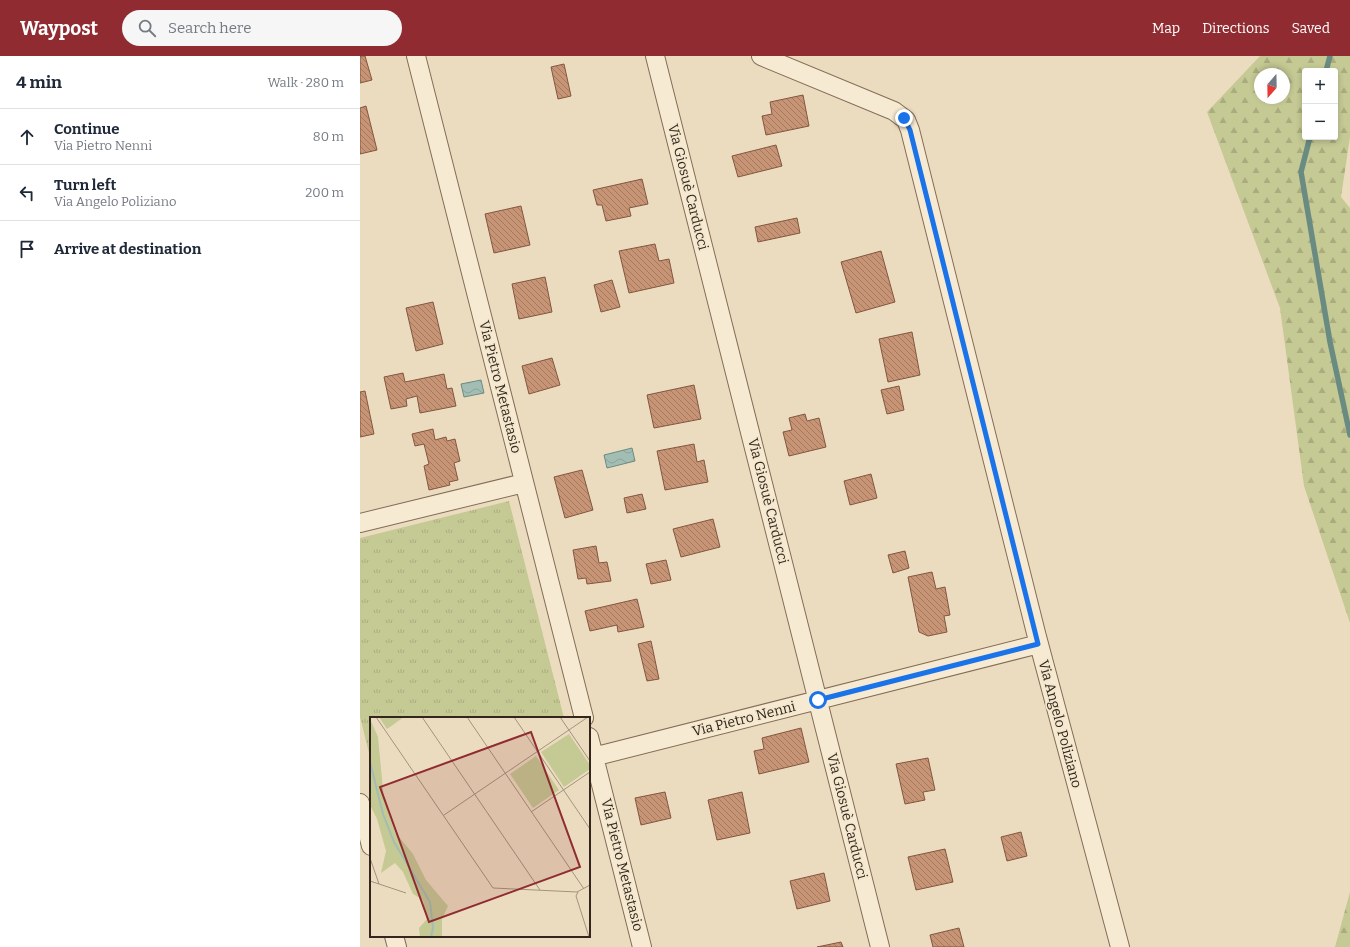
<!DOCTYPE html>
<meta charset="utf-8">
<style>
:root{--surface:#fff;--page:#f6f6f7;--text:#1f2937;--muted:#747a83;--line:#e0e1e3;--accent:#902b31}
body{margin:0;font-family:Bitter,serif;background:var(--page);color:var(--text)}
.controls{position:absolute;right:12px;top:12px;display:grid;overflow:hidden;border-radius:4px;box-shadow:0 2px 6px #0003}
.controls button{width:36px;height:36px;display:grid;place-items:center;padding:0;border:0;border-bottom:1px solid var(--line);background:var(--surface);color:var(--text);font:20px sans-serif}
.compass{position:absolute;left:894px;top:12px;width:36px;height:36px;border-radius:50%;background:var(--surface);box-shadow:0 2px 6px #0003;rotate:200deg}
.stop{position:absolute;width:12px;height:12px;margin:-9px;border:3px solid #1a73e8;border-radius:50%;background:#fff}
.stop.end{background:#1a73e8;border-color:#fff;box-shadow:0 1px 4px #0008}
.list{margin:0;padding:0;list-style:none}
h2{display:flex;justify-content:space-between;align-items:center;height:52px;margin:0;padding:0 16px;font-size:17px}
h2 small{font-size:13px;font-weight:400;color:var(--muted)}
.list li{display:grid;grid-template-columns:26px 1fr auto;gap:12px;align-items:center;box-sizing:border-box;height:56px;padding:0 16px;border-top:1px solid var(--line)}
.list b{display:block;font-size:15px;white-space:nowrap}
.list p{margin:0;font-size:13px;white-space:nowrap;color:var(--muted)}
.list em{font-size:13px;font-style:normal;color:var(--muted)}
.icon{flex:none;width:22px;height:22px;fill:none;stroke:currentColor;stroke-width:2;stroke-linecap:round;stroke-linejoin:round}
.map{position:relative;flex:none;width:990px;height:891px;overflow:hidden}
header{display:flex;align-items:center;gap:24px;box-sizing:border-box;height:56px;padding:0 20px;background:var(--accent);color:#fff}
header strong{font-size:19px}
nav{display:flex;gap:22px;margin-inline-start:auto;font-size:14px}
.search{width:280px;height:36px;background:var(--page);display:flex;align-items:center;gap:10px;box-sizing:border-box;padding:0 14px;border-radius:22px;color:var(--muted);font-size:15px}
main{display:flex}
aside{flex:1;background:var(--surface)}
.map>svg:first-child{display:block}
.grass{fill:url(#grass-tufts)}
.forest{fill:url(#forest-firs);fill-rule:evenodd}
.water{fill:url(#water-waves);stroke:#6a8b81}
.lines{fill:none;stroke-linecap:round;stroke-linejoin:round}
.stream{stroke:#6a8b81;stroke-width:5.5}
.building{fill:url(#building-back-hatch);stroke:#82563f}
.minor-casing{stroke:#836d58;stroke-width:20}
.minor{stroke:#f7ead2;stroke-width:18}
.route{stroke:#1a73e8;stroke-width:5}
.labels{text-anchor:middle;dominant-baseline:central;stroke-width:3.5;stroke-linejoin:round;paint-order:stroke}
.street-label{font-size:14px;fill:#34261c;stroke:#f3e7ce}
.inset-river{fill:none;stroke:#a2beb4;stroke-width:2}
.inset-road{fill:none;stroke:#a2937e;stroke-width:1}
.view{fill:#902b31;fill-opacity:0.15;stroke:#902b31;stroke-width:2}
.inset-edge{fill:none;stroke:#34261c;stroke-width:2}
</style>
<header>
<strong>Waypost</strong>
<div class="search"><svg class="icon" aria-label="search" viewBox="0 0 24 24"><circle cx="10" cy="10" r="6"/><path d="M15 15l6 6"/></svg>Search here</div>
<nav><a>Map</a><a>Directions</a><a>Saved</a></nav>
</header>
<main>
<aside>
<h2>4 min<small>Walk · 280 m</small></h2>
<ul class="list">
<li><svg class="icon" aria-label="ahead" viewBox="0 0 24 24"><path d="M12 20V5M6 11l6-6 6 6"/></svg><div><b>Continue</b><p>Via Pietro Nenni</p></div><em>80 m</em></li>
<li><svg class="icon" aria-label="left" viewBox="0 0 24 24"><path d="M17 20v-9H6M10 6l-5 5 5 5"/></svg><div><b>Turn left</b><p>Via Angelo Poliziano</p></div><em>200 m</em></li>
<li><svg class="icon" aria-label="arrive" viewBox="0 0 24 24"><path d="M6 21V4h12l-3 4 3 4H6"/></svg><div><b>Arrive at destination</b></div></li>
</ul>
</aside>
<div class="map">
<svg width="990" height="891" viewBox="0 0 990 891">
<defs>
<pattern id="grass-tufts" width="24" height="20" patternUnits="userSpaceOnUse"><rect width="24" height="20" fill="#c5c994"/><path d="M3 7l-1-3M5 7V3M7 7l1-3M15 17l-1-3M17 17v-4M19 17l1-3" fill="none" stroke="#aaac7f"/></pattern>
<pattern id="forest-firs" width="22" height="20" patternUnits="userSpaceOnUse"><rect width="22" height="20" fill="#c5c994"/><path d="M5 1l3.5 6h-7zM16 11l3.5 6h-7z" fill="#aaac7f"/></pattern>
<pattern id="water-waves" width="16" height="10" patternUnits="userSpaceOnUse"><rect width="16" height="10" fill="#a2beb4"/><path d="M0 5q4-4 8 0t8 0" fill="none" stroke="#8ca39a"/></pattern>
<pattern id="building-back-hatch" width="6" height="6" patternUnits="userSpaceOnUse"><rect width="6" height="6" fill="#c89476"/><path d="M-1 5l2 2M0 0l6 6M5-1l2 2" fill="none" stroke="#a37960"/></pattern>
</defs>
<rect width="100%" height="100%" fill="#ecdcbf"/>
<path class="grass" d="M149 445 204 662H11V705L0 661V482Z"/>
<path class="forest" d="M900 0H990V81L981 141 990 152V567L944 430 920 252 847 56ZM945 15H975V81H945ZM900 18H924V42H900Z
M990 836V891H975Z"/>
<path class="water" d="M121 324 124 337 104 341 101 328Z
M272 392 275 405 247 412 244 399Z"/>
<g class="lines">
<path class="stream" d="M966 15 970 0
M950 81 941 116 970 286 990 379"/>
</g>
<path class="building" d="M0 0H5L12 24 0 27Z
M204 8 211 40 198 43 191 11Z
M443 39 449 70 406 79 402 60 412 58 410 46Z
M6 50 17 94 0 98V52Z
M416 89 422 110 378 121 372 100Z
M282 123 288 148 269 152 271 160 246 165 242 149H237L233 134Z
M161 150 170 189 134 197 125 158Z
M437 162 440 177 398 186 395 171Z
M295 188 299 205 309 203 314 227 269 237 259 195Z
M521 195 535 246 496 257 481 206Z
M185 221 192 256 159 263 152 228Z
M252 224 260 251 241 256 234 229Z
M73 246 83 288 56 295 46 252Z
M552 276 560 319 528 326 519 283Z
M192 302 200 329 169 338 162 310Z
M43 317 45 326 84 318 87 333 92 332 96 350 60 357 57 340 46 343 47 350 31 353 24 321Z
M334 329 341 363 294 372 287 339Z
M539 330 544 354 527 358 521 334Z
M5 335 14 378 0 381V336Z
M445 358 447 365 459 362 466 391 429 400 423 376 432 374 429 362Z
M73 373 75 384 86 381 87 385 95 383 100 405 94 407 98 424 89 426 90 429 69 434 64 410 69 408 64 388 55 390 52 378Z
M334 388 337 406 344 404 348 426 305 434 297 395Z
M222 414 233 454 205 462 194 421Z
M511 418 517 442 490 449 484 425Z
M282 438 286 453 267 457 264 442Z
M353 463 360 491 321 501 313 473Z
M236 490 239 507 247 506 251 525 227 528 226 522 218 523 213 494Z
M545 495 549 512 533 517 528 499Z
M306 504 311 524 291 528 286 508Z
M572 516 576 533 585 531 590 559 584 560 587 576 568 580 559 576 548 521Z
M277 543 284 571 258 576 257 569 230 575 225 555Z
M291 585 299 623 287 625 278 588Z
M441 672 449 706 399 718 394 695 404 693 402 682Z
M568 702 575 734 563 736 565 744 545 748 536 708Z
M305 736 311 762 281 769 275 742Z
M382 736 390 777 357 784 348 744Z
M661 776 667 800 647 805 641 781Z
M585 793 593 826 556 834 548 801Z
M464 817 470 845 437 853 430 825Z
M599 872 604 891H573L570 879Z
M481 886 483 891H457Z"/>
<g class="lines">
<g class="minor-casing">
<path id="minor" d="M56 0 224 662
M295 0 520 891
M401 0 534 55 546 64 550 74 676 577 760 891
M0 467 164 427
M229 681 282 891
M229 702 679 588
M0 747 11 790
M34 880 37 891"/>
</g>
<use href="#minor" class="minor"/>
</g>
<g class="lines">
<path class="route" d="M458 644 678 588 550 74 544 62"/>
</g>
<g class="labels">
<g class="street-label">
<text transform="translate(328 131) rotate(76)">Via Giosuè Carducci</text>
<text transform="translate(140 331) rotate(76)">Via Pietro Metastasio</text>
<text transform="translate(408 445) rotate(76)">Via Giosuè Carducci</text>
<text transform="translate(384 663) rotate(-14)">Via Pietro Nenni</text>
<text transform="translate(700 668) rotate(75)">Via Angelo Poliziano</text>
<text transform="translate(487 760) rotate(76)">Via Giosuè Carducci</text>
<text transform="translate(262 809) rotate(76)">Via Pietro Metastasio</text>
</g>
</g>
<g transform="translate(10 661)">
<rect width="220" height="220" fill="#ecdcbf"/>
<path d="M9 0H34L17 12ZM199 17 220 48V52L194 70 171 35ZM166 39 189 73 163 91 140 57Z" fill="#c5c994"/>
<path d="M0 2 8 20 14 83 25 115 43 137 56 163 78 189 72 202V220H50L49 211 57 202 53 183 43 177 33 155 25 146 11 156 16 134 7 102 0 88Z" fill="#c5c994"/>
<path class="inset-river" d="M0 45 13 97 24 125 60 185 63 211 61 220"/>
<path class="inset-road" d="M6 0 123 171 207 175 220 168M52 0 170 173M97 0 214 172M144 0 220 112M190 0 220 44M161 95 220 55M74 98 218 0M0 141 9 167M0 164 36 176M208 175 206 179 219 220"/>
<path class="view" d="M161 15 210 150 59 205 10 70Z"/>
<rect width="220" height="220" class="inset-edge"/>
</g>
</svg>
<div class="controls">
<button>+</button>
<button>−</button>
</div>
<svg class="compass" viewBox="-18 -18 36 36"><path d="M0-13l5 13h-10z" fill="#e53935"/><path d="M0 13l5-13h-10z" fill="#747a83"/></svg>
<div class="stop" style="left:458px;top:644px"></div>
<div class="stop end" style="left:544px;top:62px"></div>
</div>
</main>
